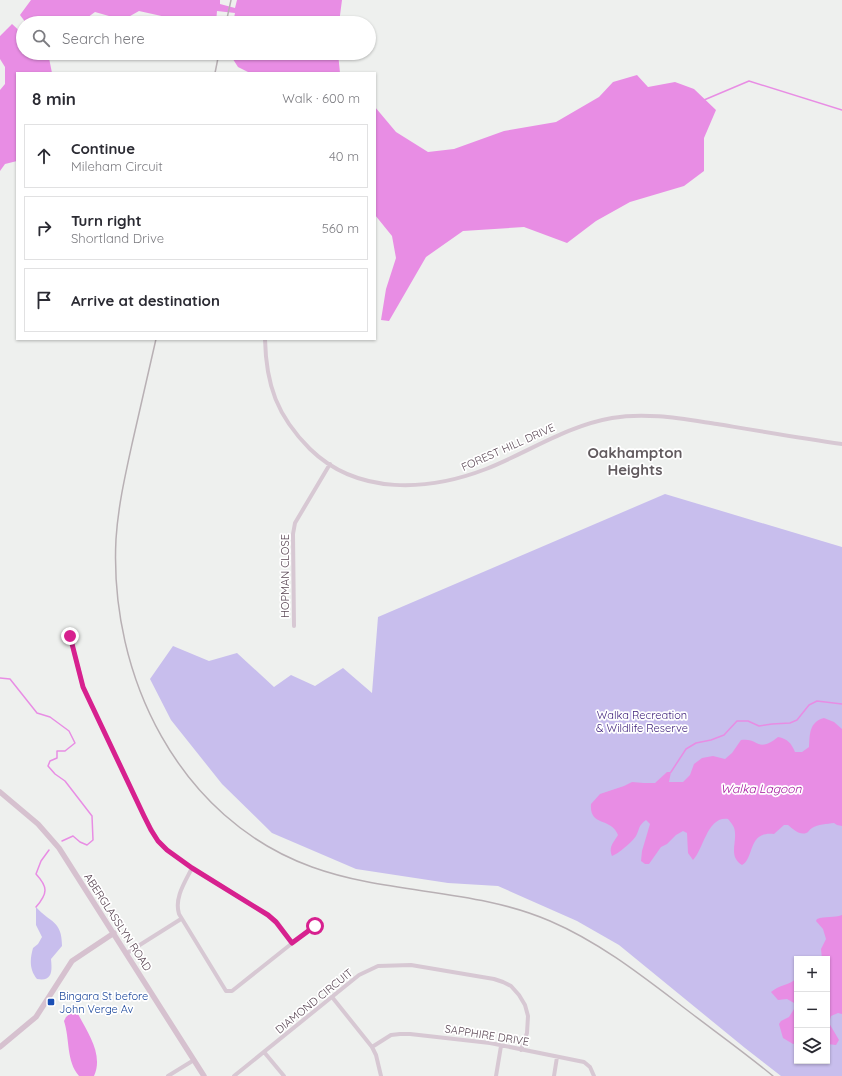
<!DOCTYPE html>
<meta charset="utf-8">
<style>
:root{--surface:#fff;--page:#f7f7f7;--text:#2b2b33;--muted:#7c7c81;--line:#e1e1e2}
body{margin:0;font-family:Quicksand,sans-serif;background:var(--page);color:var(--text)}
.controls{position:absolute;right:12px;bottom:12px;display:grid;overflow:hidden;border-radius:0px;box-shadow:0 1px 3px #0004}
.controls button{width:36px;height:36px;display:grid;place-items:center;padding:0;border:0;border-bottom:1px solid var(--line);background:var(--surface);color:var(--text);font:20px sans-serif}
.stop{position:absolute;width:12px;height:12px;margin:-9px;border:3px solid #d7218f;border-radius:50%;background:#fff}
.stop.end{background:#d7218f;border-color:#fff;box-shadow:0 1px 4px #0008}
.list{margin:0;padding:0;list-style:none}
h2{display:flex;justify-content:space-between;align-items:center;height:52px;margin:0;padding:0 16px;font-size:17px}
h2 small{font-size:13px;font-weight:400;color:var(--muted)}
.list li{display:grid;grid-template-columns:26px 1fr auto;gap:12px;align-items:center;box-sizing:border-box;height:64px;margin:0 8px 8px;padding:0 8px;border:1px solid var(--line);border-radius:0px}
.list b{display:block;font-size:15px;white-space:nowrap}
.list p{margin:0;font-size:13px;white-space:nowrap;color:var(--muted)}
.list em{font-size:13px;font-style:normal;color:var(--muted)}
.icon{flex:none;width:22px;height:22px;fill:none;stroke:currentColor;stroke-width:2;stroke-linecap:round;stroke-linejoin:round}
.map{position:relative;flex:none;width:842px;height:1076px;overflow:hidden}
.search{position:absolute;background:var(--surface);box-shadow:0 1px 3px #0004;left:16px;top:16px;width:360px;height:44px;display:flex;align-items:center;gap:10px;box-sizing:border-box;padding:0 14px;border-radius:22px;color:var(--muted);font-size:15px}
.panel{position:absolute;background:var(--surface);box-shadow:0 1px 3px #0004;left:16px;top:72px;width:360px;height:268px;border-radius:0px}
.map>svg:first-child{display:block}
.green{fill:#c8beed;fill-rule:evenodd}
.water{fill:#e88de4}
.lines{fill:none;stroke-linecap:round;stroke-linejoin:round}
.stream{stroke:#e88de4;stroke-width:1.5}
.street{stroke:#d7c8d3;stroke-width:4}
.secondary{stroke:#d6c1cf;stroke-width:5.5}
.rail{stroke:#b8b0b4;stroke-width:1.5}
.route{stroke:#d7218f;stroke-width:5}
.transit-dot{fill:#1a4fb4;stroke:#fff;stroke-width:1.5}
.labels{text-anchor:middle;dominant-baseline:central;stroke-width:3.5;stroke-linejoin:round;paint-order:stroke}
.street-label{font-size:11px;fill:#5a4754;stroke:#fff}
.park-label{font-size:11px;fill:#3a1b78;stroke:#fff}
.transit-label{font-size:11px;fill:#164399;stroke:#fff;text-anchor:start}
.water-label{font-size:12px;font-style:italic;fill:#a2129b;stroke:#fff}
.district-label{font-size:15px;font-weight:bold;fill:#625b5f;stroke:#fff}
</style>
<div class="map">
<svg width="842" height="1076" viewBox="0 0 842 1076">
<rect width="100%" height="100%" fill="#eef0ee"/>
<path class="green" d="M665 494 842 547V1076H781L745 1048 619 945 577 921 498 886 448 883 356 869 272 833 222 784 171 720 150 679 173 646 209 661 237 653 274 687 291 675 315 686 343 668 372 693 378 617ZM797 959H827V1061H797Z
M36 907C50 923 62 920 62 946L51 959C52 970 53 982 37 979 29 969 30 959 33 948L38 944 42 937 36 925Z"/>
<path class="water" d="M31 0H220V4L235 8 237 0H342L339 23H233L235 13 217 11 216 23H186L184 21 139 11 123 20 95 12 80 23H26L20 15Z
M12 24C25 35 23 38 23 53H44L49 58 52 73H17V161L5 164 0 171V90L5 84V67L0 59V36Z
M229 53H338L340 73H250L238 67Z
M637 75 648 87 675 82 694 89 716 110 704 138V171L684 186 630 202 596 221 567 243 524 227 463 231 426 257 389 321 381 320 386 289 396 258 392 236 375 215V107L396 132 428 152 454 149 504 131 556 122 599 97 613 82Z
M824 718 834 722 842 729V826L837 825 834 823C827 824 818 824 812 828 810 829 809 831 808 832 801 837 793 829 788 825H784L774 834C747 831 755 858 742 865 729 857 736 845 735 833 735 827 732 824 728 819 707 816 704 849 693 860L688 853 687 833 683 831 676 835 667 844 661 847 649 864H645L641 861 642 851 650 824 646 820C638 826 640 828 636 836 632 842 618 854 612 856 608 847 614 842 618 835 611 817 589 827 591 804L600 794 624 786 632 782 644 783H655L667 772H671L669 782H683L690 775 694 764 702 758 713 756 725 759 732 753 741 740C759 737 757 754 778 737 788 739 791 743 795 752H802L809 747C810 734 809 722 824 718Z
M842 915V1014L838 1013 831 1016 829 1023 839 1040 836 1045 827 1044V959H822L821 949 826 939 823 929 816 921 817 919C825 916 834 918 842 915Z
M797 978V1043L793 1044 783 1038 779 1024 781 1021 789 1017 794 1009V1003L787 999 778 1000 771 992C779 985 790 985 797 978Z
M72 1012H77C87 1032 104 1054 94 1076H79C66 1061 70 1039 64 1021L66 1017Z"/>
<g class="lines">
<path class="stream" d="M704 100 749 81 842 110
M0 678 10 679 37 713 50 717 69 731 75 743 65 751H57V758L50 761 48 766 55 774 65 781 92 816 93 840 87 845 80 842 73 836 62 841
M671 772 686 749 696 743 711 740 724 735 737 721H748L759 726 772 724 790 723 797 720 809 705 817 701 842 704
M36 907C48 893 48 887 36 874L41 861 49 850"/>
<path class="street" d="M265 339C266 385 277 416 310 449 358 496 429 491 486 469 529 452 566 426 612 418 647 412 683 419 717 424 759 431 800 438 842 444
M294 626 293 534 295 523 330 464
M70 636 83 687 144 816 158 841 167 850 192 868 268 915 277 922 292 943
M192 868C185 882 174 898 179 914L226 991H232L315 925
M127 953 181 919
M332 997 372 1047 376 1055 381 1076
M372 1047 391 1035 400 1034H410L490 1043 584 1062 590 1067 594 1076
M264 1052 284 1076
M168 1076 194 1060
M234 1076 359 975 378 966 411 965 494 979 503 982 511 986 519 995 525 1005 528 1016 527 1033 521 1050
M496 1076 501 1046
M554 1076 557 1057"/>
<path class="secondary" d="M0 792 38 824 59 848 204 1076
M0 1047 36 1017 72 961 114 933"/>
<path class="rail" d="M226 23 231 0
M215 73 219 53
M156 339C148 374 140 409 132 444 125 476 118 507 116 539 109 676 179 819 312 867 389 895 474 888 550 921 599 942 641 975 683 1007 713 1030 744 1052 773 1076"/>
</g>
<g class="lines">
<path class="route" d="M70 636 83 687 144 816 151 830 158 841 167 850 192 868 268 915 276 922 292 943 315 926"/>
</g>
<rect class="transit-dot" x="47" y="998" width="8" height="8" rx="2"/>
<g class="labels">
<g class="street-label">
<text transform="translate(508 447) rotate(-24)">FOREST HILL DRIVE</text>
<text transform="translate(285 576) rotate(-90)">HOPMAN CLOSE</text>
<text transform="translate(118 922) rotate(57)">ABERGLASSLYN ROAD</text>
<text transform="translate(314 1001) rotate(-39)">DIAMOND CIRCUIT</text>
<text transform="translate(487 1035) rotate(9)">SAPPHIRE DRIVE</text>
</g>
<g class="park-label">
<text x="642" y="715">Walka Recreation<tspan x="642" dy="13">&amp; Wildlife Reserve</tspan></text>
</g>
<g class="transit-label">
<text x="59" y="996">Bingara St before<tspan x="59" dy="13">John Verge Av</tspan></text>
</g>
<g class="water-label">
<text x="761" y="788">Walka Lagoon</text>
</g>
<g class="district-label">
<text x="635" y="452">Oakhampton<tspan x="635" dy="17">Heights</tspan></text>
</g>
</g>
</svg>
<div class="controls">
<button>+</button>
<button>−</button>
<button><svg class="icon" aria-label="layers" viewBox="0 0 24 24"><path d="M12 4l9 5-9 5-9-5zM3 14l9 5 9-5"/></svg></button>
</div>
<div class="stop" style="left:315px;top:926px"></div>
<div class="stop end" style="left:70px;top:636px"></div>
<div class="search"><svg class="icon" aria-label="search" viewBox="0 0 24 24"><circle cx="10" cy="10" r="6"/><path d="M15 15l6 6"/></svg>Search here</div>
<section class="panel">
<h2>8 min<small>Walk · 600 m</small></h2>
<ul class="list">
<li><svg class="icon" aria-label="ahead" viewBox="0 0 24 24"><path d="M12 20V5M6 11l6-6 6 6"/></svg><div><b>Continue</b><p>Mileham Circuit</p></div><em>40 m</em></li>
<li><svg class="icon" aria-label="right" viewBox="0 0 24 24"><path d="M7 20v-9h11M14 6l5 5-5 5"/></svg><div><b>Turn right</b><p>Shortland Drive</p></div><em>560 m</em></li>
<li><svg class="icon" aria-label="arrive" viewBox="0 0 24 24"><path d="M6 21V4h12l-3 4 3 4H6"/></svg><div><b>Arrive at destination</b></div></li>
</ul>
</section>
</div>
